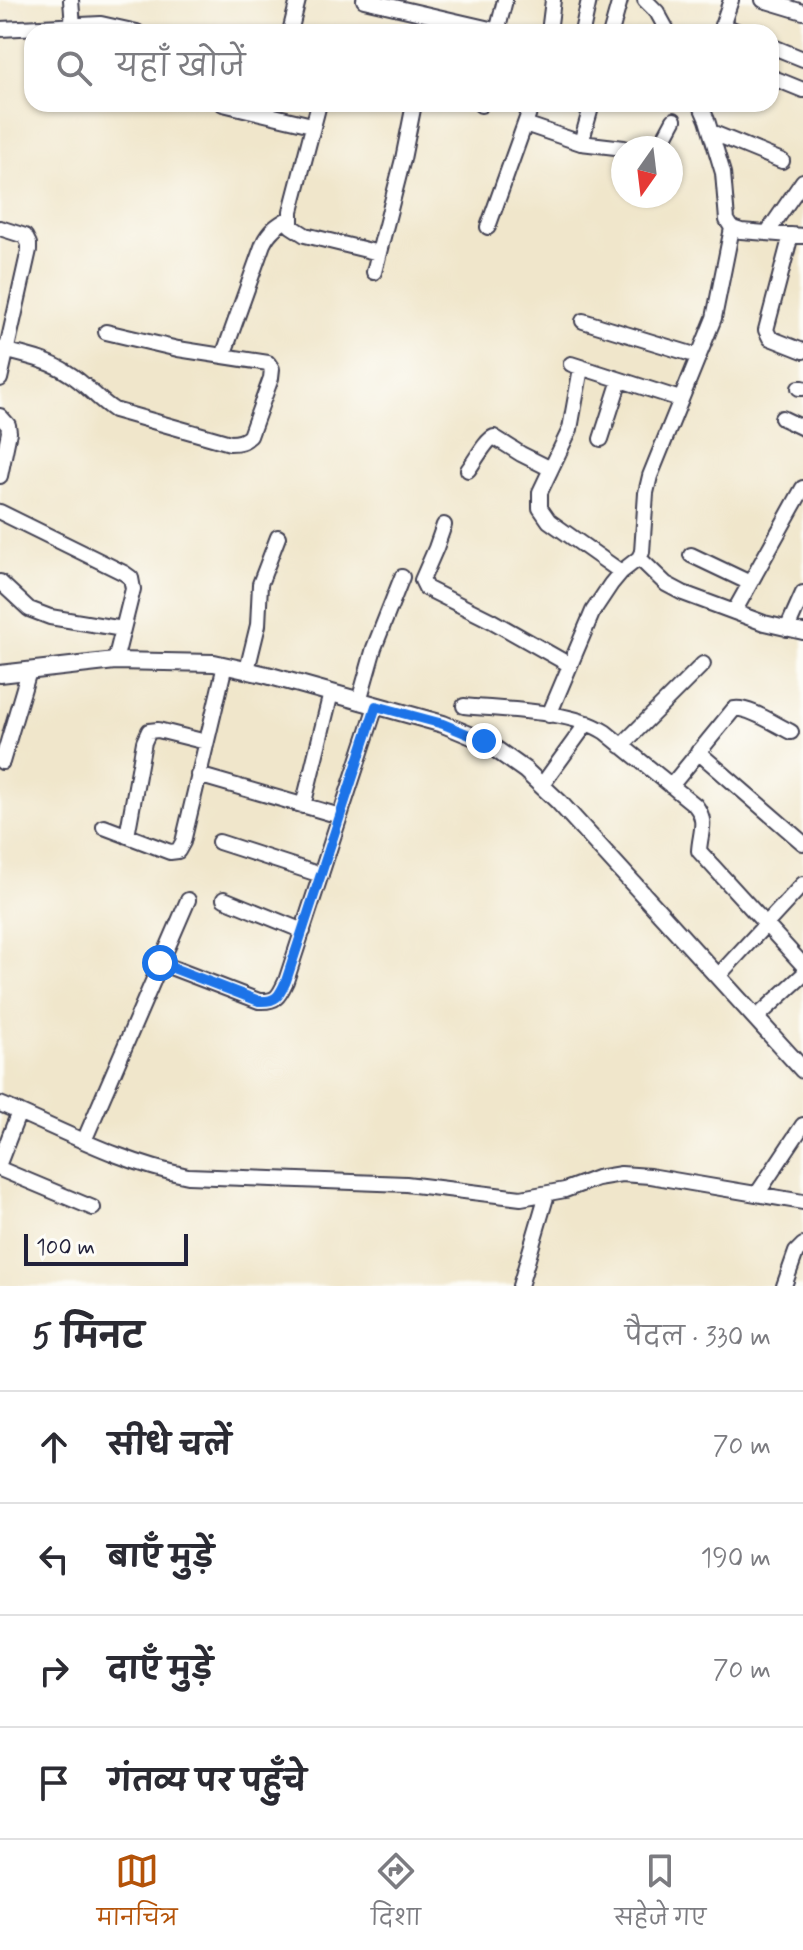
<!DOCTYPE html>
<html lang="hi">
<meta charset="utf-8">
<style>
:root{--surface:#fff;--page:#f7f7f7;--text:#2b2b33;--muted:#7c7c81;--line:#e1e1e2;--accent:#b45309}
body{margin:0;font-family:Mynerve,"Playpen Sans Deva",sans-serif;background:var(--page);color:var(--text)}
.compass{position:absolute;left:611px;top:136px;width:72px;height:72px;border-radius:50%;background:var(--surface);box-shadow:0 2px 6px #0004;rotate:194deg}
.scale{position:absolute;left:24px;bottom:20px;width:164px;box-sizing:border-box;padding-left:8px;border:4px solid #22223b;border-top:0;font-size:22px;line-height:28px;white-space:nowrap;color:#22223b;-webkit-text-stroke:6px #fdfcf7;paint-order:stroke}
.stop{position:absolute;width:24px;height:24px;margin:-18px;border:6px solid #1a73e8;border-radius:50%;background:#fff}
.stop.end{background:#1a73e8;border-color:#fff;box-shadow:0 2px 8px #0008}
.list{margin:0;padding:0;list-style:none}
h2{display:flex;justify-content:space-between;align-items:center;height:104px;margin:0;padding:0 32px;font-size:34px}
h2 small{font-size:26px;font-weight:400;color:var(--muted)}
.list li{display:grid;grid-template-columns:52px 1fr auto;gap:24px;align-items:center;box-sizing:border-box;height:112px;padding:0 32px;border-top:2px solid var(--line)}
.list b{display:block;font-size:30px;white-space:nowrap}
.list em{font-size:26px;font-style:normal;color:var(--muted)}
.icon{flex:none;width:44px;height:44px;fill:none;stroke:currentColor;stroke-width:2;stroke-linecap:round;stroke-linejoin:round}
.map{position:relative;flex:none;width:803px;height:1286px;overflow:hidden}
.search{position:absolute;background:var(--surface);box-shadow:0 2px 6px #0004;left:24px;right:24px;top:24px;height:88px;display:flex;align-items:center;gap:20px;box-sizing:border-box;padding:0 28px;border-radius:24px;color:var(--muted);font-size:30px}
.sheet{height:552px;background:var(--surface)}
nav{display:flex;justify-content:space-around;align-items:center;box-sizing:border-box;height:112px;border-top:2px solid var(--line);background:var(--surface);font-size:22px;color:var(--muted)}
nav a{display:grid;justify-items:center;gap:4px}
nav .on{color:var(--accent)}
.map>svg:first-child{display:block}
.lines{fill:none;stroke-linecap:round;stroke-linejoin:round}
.minor-casing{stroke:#413f51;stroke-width:18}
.major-casing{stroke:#413f51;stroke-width:20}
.minor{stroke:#fff;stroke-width:14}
.major{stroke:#fff;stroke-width:16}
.route{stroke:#1a73e8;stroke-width:10}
</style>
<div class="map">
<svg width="803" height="1286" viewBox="0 0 803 1286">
<rect width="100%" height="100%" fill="#fdfcf7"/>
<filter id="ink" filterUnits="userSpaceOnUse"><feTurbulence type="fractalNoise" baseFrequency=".0125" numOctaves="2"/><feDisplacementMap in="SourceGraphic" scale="16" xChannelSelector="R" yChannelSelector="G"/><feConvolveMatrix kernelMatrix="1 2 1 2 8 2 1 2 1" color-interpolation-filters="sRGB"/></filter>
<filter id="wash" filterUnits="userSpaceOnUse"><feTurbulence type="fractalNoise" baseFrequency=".006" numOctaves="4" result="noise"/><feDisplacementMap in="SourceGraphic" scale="32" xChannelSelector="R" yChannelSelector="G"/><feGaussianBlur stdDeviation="1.8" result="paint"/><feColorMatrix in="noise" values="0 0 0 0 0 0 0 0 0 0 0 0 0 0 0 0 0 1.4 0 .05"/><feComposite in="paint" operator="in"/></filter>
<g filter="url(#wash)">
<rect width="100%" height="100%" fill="#f0e6cb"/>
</g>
<g filter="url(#ink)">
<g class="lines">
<g class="minor-casing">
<path id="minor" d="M71 0 73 26
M364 0 503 32
M645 0 657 12 668 32
M763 0 803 12
M722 25 739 32
M0 29 101 24 137 32
M290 32 298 0
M497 32 505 0
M549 32 553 0
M582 32 589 0
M611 32 620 0
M720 32 731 0
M771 46 803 59
M771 77 803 90
M223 104 312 125
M319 104 291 211V226L305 235 379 253
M700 104 707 120 723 173 727 220 732 228 741 231 803 236
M481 105V104
M525 124 581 143 624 148
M711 132 782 161
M581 143 592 104
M659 148 674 120
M488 227 532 104
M0 228 25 236 29 244V250L0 379
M767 233 803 181
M791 235 766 330 770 338 803 351
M374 272 403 159 414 104
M583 321 698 356
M0 349C22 355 49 360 68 373 85 383 97 399 114 410L230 443C238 443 244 442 250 436L271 378 272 369 268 363 178 349 106 332
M223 356 263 244C269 231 277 225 290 218
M571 364 680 399
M581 368 570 429 540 492V508L549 521 621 572
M799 388H803
M0 416 8 425 9 432 0 476
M782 418 803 428
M601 439 620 380
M468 470C475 461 486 440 494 437L521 454 551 469
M0 512 124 573 131 578 133 589 115 661
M444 525 436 548 422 580 426 588 492 621 570 665
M691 555 750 583
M639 558 666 584 683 593 764 623 803 632
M0 582 29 609 50 617 123 629
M734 612 803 488
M787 629 803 593
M247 670 258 625 260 584 278 537
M359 701 374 648 402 577
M464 706C505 710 570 710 605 732L695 805C708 821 700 832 699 851L803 965
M549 715 593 611 611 584 621 572 639 558 642 552 646 493 650 476 714 318 732 228
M621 746 703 664
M698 752 803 843
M2 762 29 671
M198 775 340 816
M542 785 587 723
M671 786 734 709C748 706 776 725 791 732
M303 806 331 693
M104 827 170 852 178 851 183 842 225 665
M127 836 144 742 149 731 158 730 206 742
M219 842 321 875
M224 899 303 931
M160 963 259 1001C277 1002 279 996 286 981L376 706
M718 976 803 884
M756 1018 803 975
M0 1104C62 1130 121 1163 188 1176L406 1184 521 1198 565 1190 597 1178 621 1174 650 1176 803 1202
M84 1141 188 900
M0 1161 19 1112
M0 1169 93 1208
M757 1194 803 1125
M520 1286 547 1194
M784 1286 796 1252 803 1245"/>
</g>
<g class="major-casing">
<path id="major" d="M0 674 115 661 214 663 267 675 443 724 484 741 525 770 559 802 803 1070"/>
</g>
<use href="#minor" class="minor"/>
<use href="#major" class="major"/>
</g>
</g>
<g class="lines" filter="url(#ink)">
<path class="route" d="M160 963 259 1001C277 1002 279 996 286 981L376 706 443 724 484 741"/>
</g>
</svg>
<svg class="compass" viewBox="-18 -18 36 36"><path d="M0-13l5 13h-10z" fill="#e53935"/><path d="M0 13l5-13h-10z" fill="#7c7c81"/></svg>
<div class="scale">100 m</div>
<div class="stop" style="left:160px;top:963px"></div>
<div class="stop end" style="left:484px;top:741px"></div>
<div class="search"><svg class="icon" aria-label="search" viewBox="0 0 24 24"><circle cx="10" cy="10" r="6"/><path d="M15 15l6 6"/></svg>यहाँ खोजें</div>
</div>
<section class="sheet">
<h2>5 मिनट<small>पैदल · 330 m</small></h2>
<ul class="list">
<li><svg class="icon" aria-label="ahead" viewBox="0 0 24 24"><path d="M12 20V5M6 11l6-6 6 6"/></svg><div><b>सीधे चलें</b></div><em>70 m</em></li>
<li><svg class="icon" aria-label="left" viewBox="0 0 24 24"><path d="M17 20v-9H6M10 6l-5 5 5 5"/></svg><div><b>बाएँ मुड़ें</b></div><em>190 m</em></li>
<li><svg class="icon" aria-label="right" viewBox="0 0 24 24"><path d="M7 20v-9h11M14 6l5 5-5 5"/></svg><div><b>दाएँ मुड़ें</b></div><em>70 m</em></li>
<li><svg class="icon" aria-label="arrive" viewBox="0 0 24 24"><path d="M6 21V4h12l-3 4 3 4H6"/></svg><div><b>गंतव्य पर पहुँचे</b></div></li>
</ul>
</section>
<nav>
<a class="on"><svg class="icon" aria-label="map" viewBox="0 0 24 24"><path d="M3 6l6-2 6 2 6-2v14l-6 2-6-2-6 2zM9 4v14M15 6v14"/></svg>मानचित्र</a>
<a><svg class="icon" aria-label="directions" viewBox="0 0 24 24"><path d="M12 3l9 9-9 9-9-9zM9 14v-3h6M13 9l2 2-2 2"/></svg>दिशा</a>
<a><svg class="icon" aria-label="saved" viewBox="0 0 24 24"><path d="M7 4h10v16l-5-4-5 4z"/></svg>सहेजे गए</a>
</nav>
